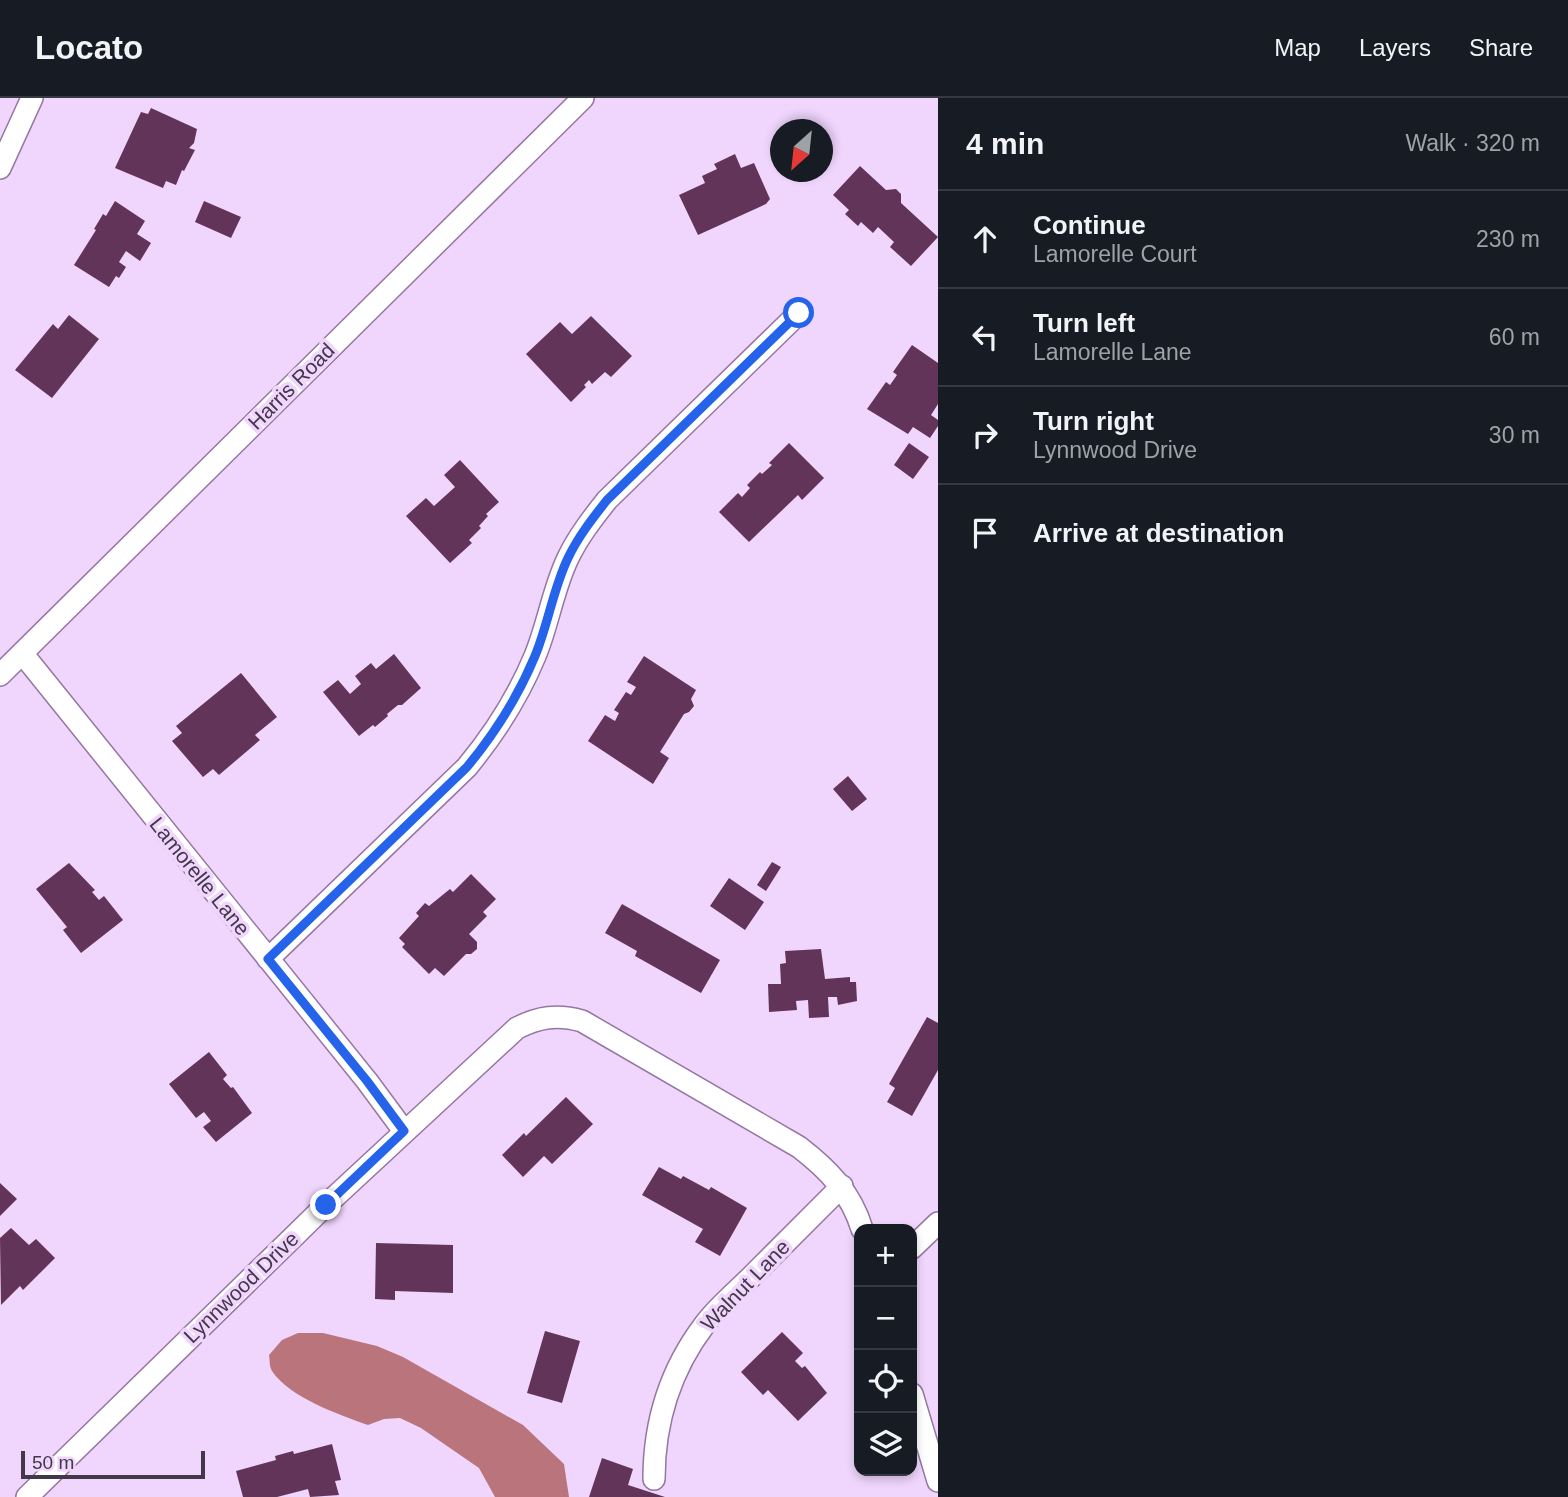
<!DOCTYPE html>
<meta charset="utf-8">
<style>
:root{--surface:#171b24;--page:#242831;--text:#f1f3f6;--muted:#9ea1a6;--line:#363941}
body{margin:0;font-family:Helvetica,sans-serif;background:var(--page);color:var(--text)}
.controls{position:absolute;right:21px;bottom:21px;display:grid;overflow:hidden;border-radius:14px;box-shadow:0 4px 10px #0003}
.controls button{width:63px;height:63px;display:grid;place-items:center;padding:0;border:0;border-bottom:2px solid var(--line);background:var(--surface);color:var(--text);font:35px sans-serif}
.compass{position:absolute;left:770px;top:21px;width:63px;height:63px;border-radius:50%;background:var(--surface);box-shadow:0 4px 10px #0003;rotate:207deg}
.scale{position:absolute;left:21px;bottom:18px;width:184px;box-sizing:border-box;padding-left:7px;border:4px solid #43374a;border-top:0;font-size:19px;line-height:24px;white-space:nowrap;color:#43374a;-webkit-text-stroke:5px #f0d6fd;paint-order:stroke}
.stop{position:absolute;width:21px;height:21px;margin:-16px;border:5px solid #2563eb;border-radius:50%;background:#fff}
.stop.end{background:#2563eb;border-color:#fff;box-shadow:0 2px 7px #0008}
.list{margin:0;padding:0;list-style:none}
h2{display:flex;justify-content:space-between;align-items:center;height:91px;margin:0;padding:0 28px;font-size:30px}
h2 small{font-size:23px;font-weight:400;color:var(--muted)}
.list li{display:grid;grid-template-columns:46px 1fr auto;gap:21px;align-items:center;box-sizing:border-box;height:98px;padding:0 28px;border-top:2px solid var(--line)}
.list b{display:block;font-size:26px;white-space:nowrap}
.list p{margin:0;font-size:23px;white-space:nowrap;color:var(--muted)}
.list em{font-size:23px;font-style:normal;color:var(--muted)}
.icon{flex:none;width:38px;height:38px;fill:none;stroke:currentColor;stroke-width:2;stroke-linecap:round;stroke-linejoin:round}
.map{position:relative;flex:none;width:938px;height:1399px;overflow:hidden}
header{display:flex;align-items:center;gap:42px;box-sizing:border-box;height:98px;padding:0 35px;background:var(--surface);border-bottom:2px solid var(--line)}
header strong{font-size:33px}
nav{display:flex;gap:38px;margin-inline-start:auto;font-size:24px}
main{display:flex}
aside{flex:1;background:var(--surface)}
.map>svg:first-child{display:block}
.water{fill:#b9757b}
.building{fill:#63345a}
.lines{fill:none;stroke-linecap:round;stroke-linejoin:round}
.street-casing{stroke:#9477a2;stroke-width:24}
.street{stroke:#fff;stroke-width:21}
.route{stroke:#2563eb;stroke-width:9}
.labels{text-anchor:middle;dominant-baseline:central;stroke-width:7;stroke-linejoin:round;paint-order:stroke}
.street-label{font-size:21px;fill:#43374a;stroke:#f0d6fd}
</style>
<header>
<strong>Locato</strong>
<nav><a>Map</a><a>Layers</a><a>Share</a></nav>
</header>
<main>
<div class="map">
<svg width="938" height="1399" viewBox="0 0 938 1399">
<rect width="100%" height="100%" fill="#f0d6fd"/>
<path class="water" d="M298 1235H323L377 1248 403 1259 523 1327 564 1366 569 1399H495L479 1370 421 1330 400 1320 384 1321 368 1327C338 1316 290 1300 272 1273 269 1268 270 1262 269 1257L282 1242Z"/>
<path class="building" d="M151 10 197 31 194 45 189 50 195 52 184 73 182 72 176 87 166 83 163 90 115 70 141 14 148 16Z
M735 56 741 70 754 65 770 101 766 106 698 137 679 97 705 85 702 78 717 71 714 66Z
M860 68 886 92 896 91 901 96V105L938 139 911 168 890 149 894 144 878 129 873 135 861 124 858 128 845 116 849 112 833 97Z
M115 103 145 123 137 136 151 145 140 163 126 153 119 164 126 169 119 180 116 178 109 189 74 167 96 132 94 131 103 116 106 118Z
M204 103 241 119 231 140 195 124Z
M69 217 99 241 52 300 15 272 53 226 58 231Z
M591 218 632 258 611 279 605 274 592 286 589 282 584 287 586 289 571 304 526 256 560 224 572 236Z
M912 247 938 265V306L931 317 938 322V328L930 340 913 329 908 336 867 311 886 284 890 287 897 277 893 274Z
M789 345 824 380 802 402 798 397 749 444 719 414 738 395 742 399 750 390 747 387 760 374 762 376 772 367 769 365Z
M909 345 929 359 913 381 894 367Z
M460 362 499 404 486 416 488 418 479 428 481 430 469 442 472 445 450 465 406 418 426 400 434 408 455 389 444 377Z
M394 556 421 590 402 607H398L387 616 388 618 375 629 373 627 359 638 323 594 338 582 350 596 361 586 355 578 371 565 376 571Z
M644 558 696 592 691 601 694 608 689 614 684 616 660 654 669 660 653 686 588 643 605 617 615 623 619 615 614 612 626 594 631 597 636 589 627 584Z
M241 575 277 619 255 637 260 642 219 677 213 671 203 679 172 643 182 635 176 628Z
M848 678 867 701 852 713 833 691Z
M772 764 781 769 766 793 757 787Z
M69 765 95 792 92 794 99 802 104 798 123 822 81 855 63 832 67 829 36 791Z
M471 776 496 801 483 814 487 818 469 836 477 844V851L471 856H466L444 878 435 870 429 876 402 849 405 846 399 840 419 818 416 815 425 805 429 808 450 791 453 794Z
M729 780 764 804 745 832 710 808Z
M622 806 720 862 701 895 635 858 637 853 605 835Z
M821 851 825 881 850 879V884H856L857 903 838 907 837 899H828L829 919 809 920 808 902 796 903 797 912 769 914 768 886H781L780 866 786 865 785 853Z
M927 919 938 925V972L912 1018 887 1004 895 990 889 986Z
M209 954 227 977 223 981 231 990 233 989 252 1015 216 1044 203 1029 211 1023 204 1014 196 1020 169 986Z
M566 999 593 1026 552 1066 544 1058 523 1079 502 1057 524 1035 526 1038Z
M659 1069 681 1081 683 1078 709 1092 711 1089 747 1110 720 1158 695 1144 703 1131 642 1097Z
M0 1085 17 1101 0 1118Z
M11 1130 29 1147 36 1141 55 1160 23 1192 20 1188 1 1207 0 1140Z
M376 1145 453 1147V1195L395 1193V1202L375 1201Z
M545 1233 580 1243 562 1305 527 1295Z
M782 1234 803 1255 795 1263 802 1270 805 1268 827 1295 798 1323 768 1292 763 1297 741 1274Z
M332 1346 341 1382 335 1383 339 1397 310 1399 308 1391 277 1399H243L236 1373 276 1362 275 1358 293 1353 294 1356Z
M602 1360 633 1371 628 1387 665 1399H589Z"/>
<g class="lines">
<g class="street-casing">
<path id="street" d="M0 70 32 0
M22 555 367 983 404 1033
M0 577 583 0
M268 861 467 669C495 635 518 599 535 558 548 527 553 491 568 460 578 439 592 421 607 402L799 215
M912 1150 938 1125
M912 1296 938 1383
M654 1381C654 1323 670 1272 705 1226 720 1206 741 1190 758 1172 786 1144 814 1116 842 1088
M27 1399 326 1107 517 930C539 919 557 916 582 923L799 1049C829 1072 851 1095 862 1131"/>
</g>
<use href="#street" class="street"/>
</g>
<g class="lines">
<path class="route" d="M326 1107 404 1033 367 983 268 861 467 669C495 635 518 599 535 558 548 527 553 491 568 460 578 439 592 421 607 402L799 215"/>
</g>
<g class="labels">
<g class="street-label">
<text transform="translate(291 288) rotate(-45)">Harris Road</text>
<text transform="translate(200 778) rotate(51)">Lamorelle Lane</text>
<text transform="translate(745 1187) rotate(-46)">Walnut Lane</text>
<text transform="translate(241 1189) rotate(-44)">Lynnwood Drive</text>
</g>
</g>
</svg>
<div class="controls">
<button>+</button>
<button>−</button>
<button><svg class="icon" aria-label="locate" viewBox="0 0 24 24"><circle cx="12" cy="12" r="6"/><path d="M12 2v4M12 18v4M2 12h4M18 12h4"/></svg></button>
<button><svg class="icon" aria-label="layers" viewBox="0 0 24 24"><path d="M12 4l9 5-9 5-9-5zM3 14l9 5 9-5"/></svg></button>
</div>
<svg class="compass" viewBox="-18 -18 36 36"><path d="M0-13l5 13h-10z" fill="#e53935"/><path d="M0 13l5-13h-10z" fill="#9ea1a6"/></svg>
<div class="scale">50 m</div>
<div class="stop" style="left:799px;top:215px"></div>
<div class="stop end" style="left:326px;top:1107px"></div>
</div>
<aside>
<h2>4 min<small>Walk · 320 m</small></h2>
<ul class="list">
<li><svg class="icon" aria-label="ahead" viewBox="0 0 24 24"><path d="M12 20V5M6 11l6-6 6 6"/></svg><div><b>Continue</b><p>Lamorelle Court</p></div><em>230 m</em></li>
<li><svg class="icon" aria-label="left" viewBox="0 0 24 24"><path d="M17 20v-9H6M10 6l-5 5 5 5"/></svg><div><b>Turn left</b><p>Lamorelle Lane</p></div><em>60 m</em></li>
<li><svg class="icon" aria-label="right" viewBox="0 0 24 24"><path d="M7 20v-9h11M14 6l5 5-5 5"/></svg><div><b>Turn right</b><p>Lynnwood Drive</p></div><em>30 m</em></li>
<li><svg class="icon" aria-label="arrive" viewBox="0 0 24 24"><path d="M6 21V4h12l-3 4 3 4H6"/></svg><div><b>Arrive at destination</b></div></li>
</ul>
</aside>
</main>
